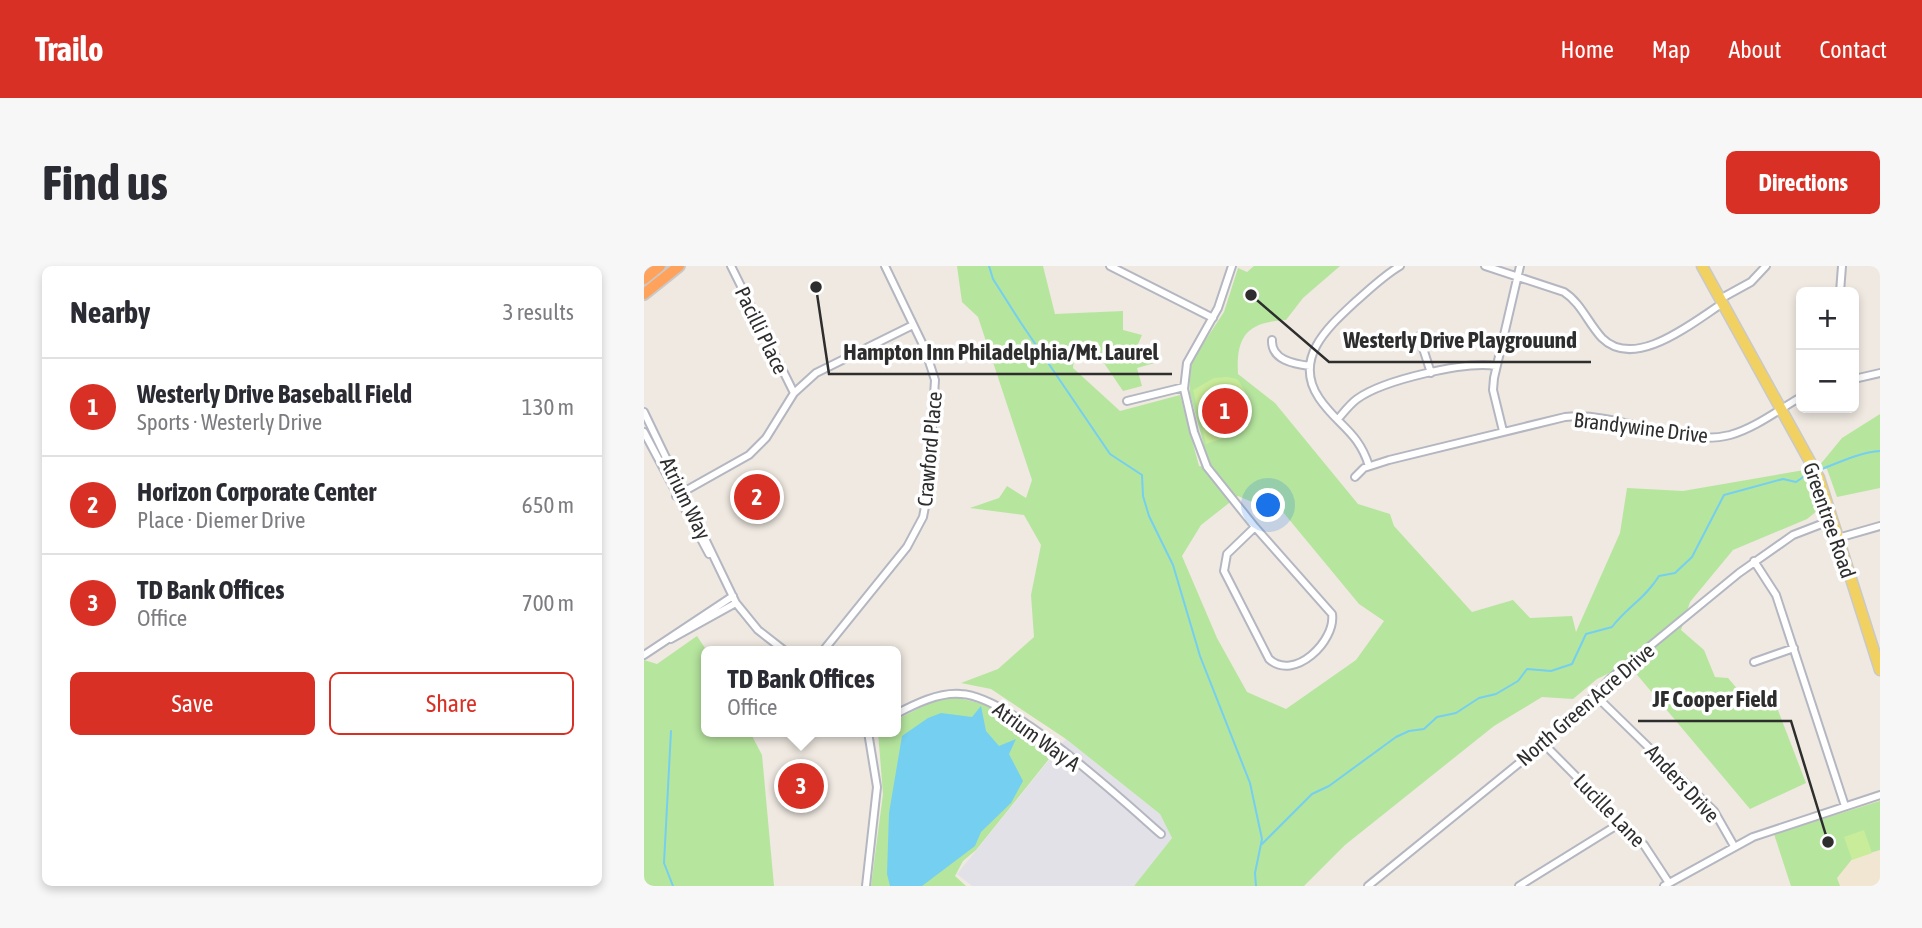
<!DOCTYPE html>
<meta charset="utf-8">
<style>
:root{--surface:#fff;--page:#f7f7f7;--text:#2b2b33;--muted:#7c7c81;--line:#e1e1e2;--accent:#d93025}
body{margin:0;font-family:"Asap Condensed",sans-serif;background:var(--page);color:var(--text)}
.controls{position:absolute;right:21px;top:21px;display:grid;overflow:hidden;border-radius:10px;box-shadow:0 4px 10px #0003}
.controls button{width:63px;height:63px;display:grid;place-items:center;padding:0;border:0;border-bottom:2px solid var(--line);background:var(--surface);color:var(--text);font:35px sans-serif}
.you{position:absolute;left:625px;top:240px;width:24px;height:24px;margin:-18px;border:5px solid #fff;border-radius:50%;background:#1a73e8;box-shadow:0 0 0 10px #1a73e833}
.badge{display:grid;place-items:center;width:46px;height:46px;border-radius:50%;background:var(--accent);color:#fff;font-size:23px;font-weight:700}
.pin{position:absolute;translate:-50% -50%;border:4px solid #fff;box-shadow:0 2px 7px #0006}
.popup{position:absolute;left:57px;top:380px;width:200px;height:91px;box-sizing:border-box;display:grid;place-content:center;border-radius:10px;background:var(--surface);filter:drop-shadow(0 2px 5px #0005);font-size:23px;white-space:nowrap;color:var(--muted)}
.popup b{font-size:26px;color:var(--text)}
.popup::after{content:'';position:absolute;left:50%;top:100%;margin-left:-14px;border:14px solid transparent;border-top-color:var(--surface)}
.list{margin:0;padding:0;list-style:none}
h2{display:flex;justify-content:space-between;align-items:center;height:91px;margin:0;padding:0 28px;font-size:30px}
h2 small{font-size:23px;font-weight:400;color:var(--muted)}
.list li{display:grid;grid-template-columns:46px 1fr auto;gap:21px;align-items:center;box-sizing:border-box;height:98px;padding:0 28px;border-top:2px solid var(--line)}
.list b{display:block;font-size:26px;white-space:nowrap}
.list p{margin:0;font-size:23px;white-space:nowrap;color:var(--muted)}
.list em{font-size:23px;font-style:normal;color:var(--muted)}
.actions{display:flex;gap:14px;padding:21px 28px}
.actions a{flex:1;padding:16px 0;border:2px solid var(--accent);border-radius:10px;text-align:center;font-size:24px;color:var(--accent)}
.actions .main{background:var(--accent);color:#fff}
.map{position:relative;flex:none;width:1236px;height:620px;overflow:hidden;border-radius:10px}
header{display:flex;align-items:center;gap:42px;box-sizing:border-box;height:98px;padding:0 35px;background:var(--accent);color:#fff}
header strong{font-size:33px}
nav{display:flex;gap:38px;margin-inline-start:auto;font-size:24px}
.intro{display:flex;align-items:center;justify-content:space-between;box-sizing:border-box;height:168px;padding:0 42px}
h1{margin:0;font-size:49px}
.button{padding:18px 32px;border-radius:10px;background:var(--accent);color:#fff;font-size:24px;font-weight:700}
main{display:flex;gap:42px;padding:0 42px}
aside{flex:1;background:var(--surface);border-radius:10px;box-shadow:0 4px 10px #0003}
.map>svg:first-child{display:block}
.industrial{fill:#e3e1e8}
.education{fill:#f0e6d1}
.green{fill:#b6e59e;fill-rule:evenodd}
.pitch{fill:#c9ec9a}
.water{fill:#75cff0}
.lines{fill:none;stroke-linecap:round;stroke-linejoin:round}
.stream{stroke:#75cff0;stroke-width:2}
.street-casing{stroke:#b4b7c1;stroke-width:10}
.primary-casing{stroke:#c9c9c9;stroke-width:13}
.highway-casing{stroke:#c9c9c9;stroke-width:14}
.street{stroke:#fff;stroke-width:6}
.primary{stroke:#f2d163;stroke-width:10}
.highway{stroke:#ffa35c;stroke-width:10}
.labels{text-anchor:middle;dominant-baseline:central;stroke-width:7;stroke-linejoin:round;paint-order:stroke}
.street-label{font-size:21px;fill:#2e2e2e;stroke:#fff}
.leader{fill:none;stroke:#2e2e2e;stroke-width:2.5}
.callout-dot{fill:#2e2e2e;stroke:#fff;stroke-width:2.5}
.callout-label{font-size:23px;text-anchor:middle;font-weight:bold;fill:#2e2e2e;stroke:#fff;stroke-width:7;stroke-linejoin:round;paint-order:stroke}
</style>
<header>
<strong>Trailo</strong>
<nav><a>Home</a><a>Map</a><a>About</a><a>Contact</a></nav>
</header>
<div class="intro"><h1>Find us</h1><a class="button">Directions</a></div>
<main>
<aside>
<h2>Nearby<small>3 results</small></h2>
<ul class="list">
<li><span class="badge">1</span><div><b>Westerly Drive Baseball Field</b><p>Sports · Westerly Drive</p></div><em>130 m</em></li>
<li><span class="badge">2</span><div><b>Horizon Corporate Center</b><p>Place · Diemer Drive</p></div><em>650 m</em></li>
<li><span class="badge">3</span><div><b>TD Bank Offices</b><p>Office</p></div><em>700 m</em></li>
</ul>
<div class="actions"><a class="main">Save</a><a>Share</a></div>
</aside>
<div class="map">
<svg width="1236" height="620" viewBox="0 0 1236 620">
<rect width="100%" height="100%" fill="#efe9e1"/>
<path class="industrial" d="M422 473 516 548 528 572 490 620H328L313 608Z"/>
<path class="education" d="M1236 529V620H1147L1129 565Z"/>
<path class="green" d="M313 0H399L411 48 479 45V64L498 69 491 85 501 93 512 91 514 96 493 102 498 120 479 125 460 97 444 82 431 84 429 102 476 145 536 129 555 200 562 201 565 198 546 128 545 106 549 93 580 46 594 2 603 6 610 0H696L659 32 642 54C603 56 592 70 594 108L631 137 714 238 746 248 750 260 828 346 869 334 886 352 928 350 932 366 976 267 983 222 1039 225 1166 203 1163 215 1173 245 1163 253 1089 284 1046 336 1037 364 1060 384 1071 411 1084 412 1102 433 1127 426 1162 517 1106 543 984 398 953 413 929 433 898 431 850 460 701 579 660 620H490L528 572 516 548 422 473 347 423 317 417 354 403 390 371 387 329 397 279 380 249 326 242 355 232 363 220 382 232 388 214 334 51 318 36ZM594 230 615 239 629 234 715 338 740 355 712 394 642 443 603 426 573 372 538 290 557 259Z
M1236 148V222L1193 231 1183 203 1175 200 1198 172Z
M53 370 63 385 62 466H106L118 489 130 620H0V394L13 398Z
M310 431 348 440 409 488 332 584 319 595 311 610 322 620H227L239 528 234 466H252V454L285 437Z
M1236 535V584L1209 592 1193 612 1196 620H1147L1130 568Z"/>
<path class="pitch" d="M583 111 593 113C607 131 610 144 600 165L562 178 549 124 570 112Z
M1220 564 1228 587 1208 594 1200 571Z"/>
<path class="water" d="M337 440 342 465 355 480 372 473 365 488 379 515 367 537 337 566 331 580 278 620H246L243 608 245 547 258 470 284 452 297 447 328 451Z"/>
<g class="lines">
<path class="stream" d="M345 0 349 13 377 57 466 188 498 209 499 230 505 250 529 299 556 390 606 517 618 573 611 607 612 620
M1178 203C1196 196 1217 186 1236 185
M27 465 20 597 29 620
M618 578 668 528 685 520 752 471 765 465 780 463 793 451 812 447 835 432 852 428 874 415 883 403 907 405 928 398 942 368 968 361C984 340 1000 334 1015 310L1031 307 1048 291 1080 229 1139 213 1152 216 1165 207"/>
<g class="street-casing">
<path id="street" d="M87 0 150 127
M466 0 569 52
M588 0 574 42 543 97 540 123 550 166 563 201 611 261
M841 0 920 26C937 37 944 57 958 72 991 105 1049 56 1079 37
M1196 26 1198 0
M1076 33 1107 16 1122 0
M775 70 787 107
M628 74C627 94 650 98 666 100
M1210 113 1236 107
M483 135 540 121
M0 146 92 337 114 364 141 385
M694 153C700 146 706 138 713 133 739 114 821 95 852 100
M859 165 849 124 850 112 876 0
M0 166 65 288
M725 200C714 165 694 160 675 132 649 93 683 62 710 37 725 24 739 10 756 0
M711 211 720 202 745 194 921 151C975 145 1035 182 1086 169 1111 162 1134 144 1157 131
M32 230 105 189 122 172 150 127 172 107 269 59
M611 261 688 348C692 375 650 416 625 393L580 305 583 288Z
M1194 272 1236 260
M1110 295 1132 329 1201 540
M27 373 92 337
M179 385 263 281 279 251 284 225 291 114 281 83 241 0
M0 389 89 330
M1110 396 1150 382
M951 429 1070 545 1090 580
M252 448C271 438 295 426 317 428 366 430 477 533 517 568
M899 477 1000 579 1025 617
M222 620 233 521 224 466
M724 620 922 459 967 412 1095 307 1149 269 1188 254
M875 620 978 556
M1020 620 1109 571 1236 529"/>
</g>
<g class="primary-casing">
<path id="primary" d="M1058 0 1175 212 1236 404"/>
</g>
<g class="highway-casing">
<path id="highway" d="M0 13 16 0
M0 28 35 0"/>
</g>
<use href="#street" class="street"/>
<use href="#primary" class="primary"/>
<use href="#highway" class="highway"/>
</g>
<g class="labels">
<g class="street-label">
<text transform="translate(118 64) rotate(64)">Pacilli Place</text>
<text transform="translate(997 161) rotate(7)">Brandywine Drive</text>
<text transform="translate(285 183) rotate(-85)">Crawford Place</text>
<text transform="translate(42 232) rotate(64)">Atrium Way</text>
<text transform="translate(1186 254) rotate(71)">Greentree Road</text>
<text transform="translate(941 438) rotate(-41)">North Green Acre Drive</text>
<text transform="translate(393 470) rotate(36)">Atrium Way A</text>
<text transform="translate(1039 517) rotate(47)">Anders Drive</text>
<text transform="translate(966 544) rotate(46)">Lucille Lane</text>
</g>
</g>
<path class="leader" d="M607 29L685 96H947M172 21L185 108H528M1184 576L1147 455H994"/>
<g class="callout-dot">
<circle cx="607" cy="29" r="7"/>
<circle cx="172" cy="21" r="7"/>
<circle cx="1184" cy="576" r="7"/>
</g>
<g class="callout-label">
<text x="816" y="82">Westerly Drive Playgrouund</text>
<text x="357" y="94">Hampton Inn Philadelphia/Mt. Laurel</text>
<text x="1071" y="441">JF Cooper Field</text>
</g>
</svg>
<div class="controls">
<button>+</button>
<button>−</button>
</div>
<div class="you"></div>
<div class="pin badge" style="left:581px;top:145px">1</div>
<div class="pin badge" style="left:113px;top:231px">2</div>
<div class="pin badge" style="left:157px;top:520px">3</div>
<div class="popup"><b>TD Bank Offices</b>Office</div>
</div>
</main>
